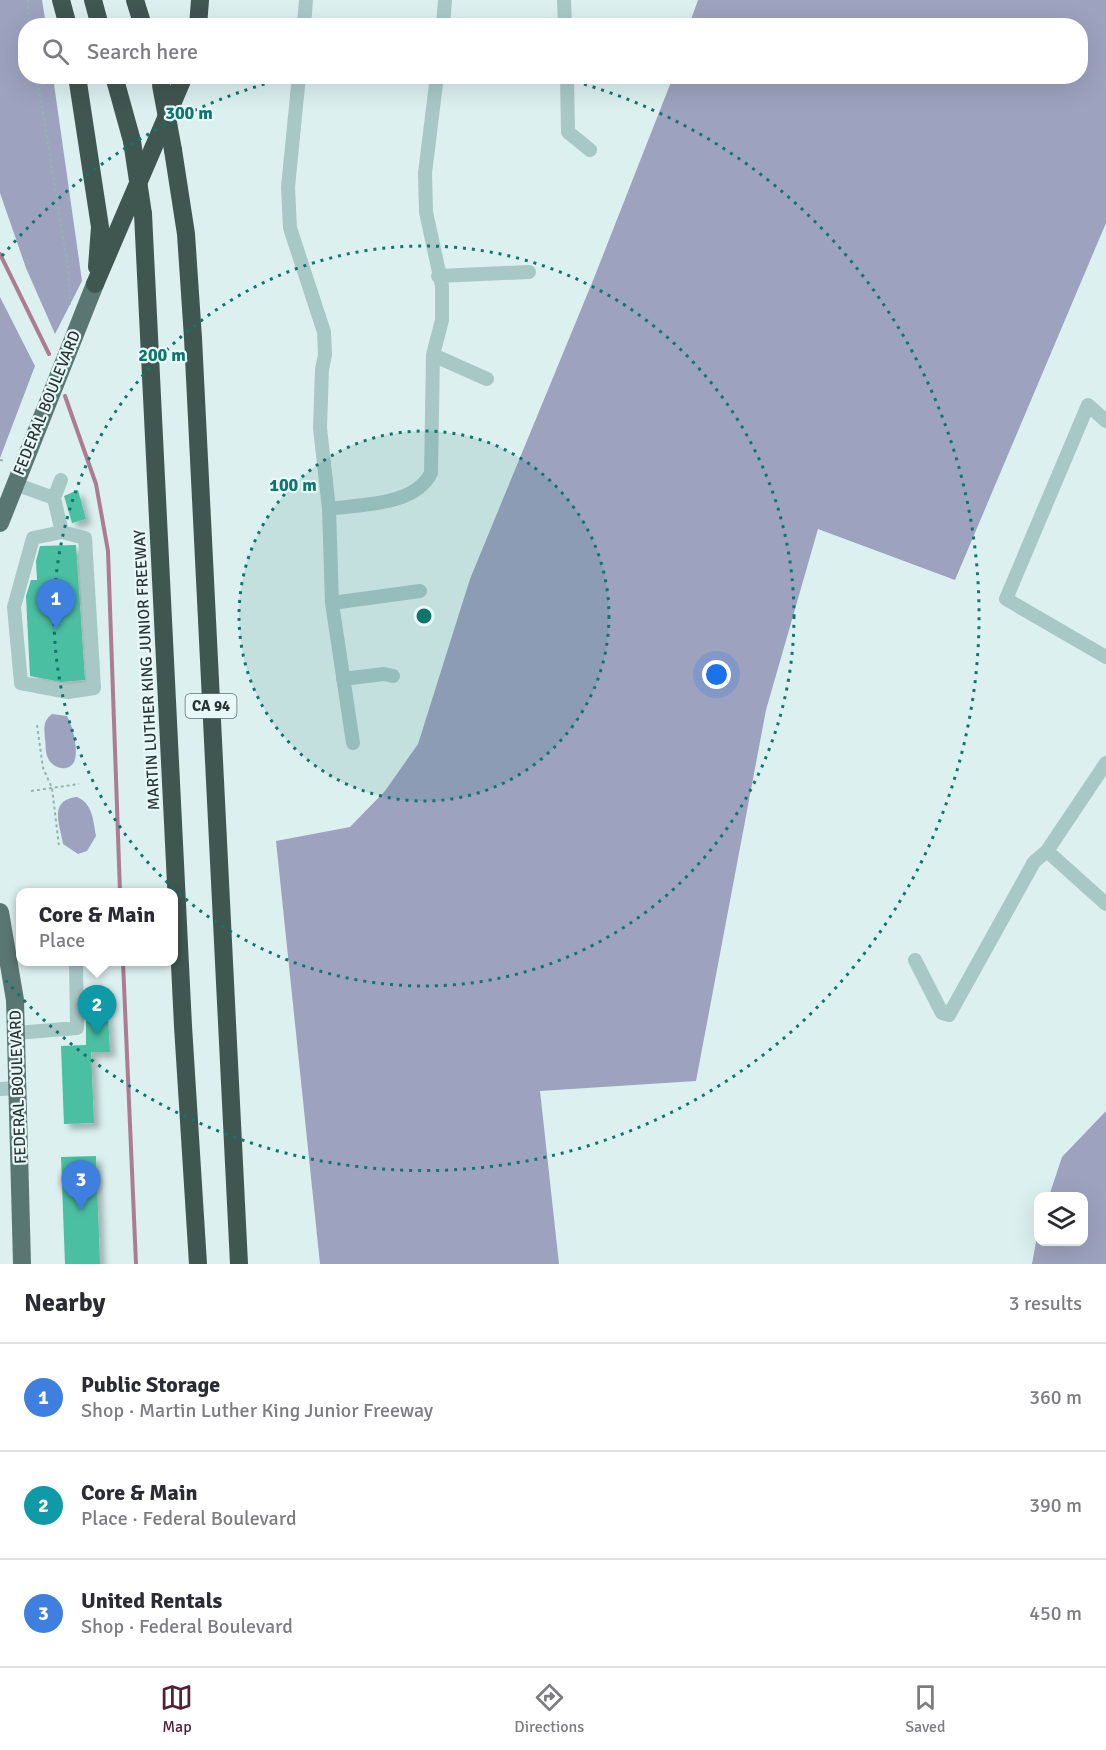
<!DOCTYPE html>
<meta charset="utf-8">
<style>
:root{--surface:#fff;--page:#f7f7f7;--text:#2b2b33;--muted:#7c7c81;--line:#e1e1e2;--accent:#542037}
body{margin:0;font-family:Signika,sans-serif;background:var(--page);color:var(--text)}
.controls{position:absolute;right:18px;bottom:18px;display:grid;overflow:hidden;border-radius:12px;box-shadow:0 6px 24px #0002}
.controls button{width:54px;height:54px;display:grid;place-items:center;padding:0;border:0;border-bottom:2px solid var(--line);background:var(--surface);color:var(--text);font:30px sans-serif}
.you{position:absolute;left:717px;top:675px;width:21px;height:21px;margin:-15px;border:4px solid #fff;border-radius:50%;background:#1a73e8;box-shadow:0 0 0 9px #1a73e833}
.badge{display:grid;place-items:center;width:39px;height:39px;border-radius:50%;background:var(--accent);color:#fff;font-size:20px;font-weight:700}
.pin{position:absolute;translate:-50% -50px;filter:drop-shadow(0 2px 3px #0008)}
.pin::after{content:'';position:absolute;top:32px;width:21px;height:18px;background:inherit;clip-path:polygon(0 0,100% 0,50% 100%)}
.popup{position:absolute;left:16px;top:888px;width:162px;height:78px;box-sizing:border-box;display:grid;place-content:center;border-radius:12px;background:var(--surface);filter:drop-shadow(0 2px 4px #0005);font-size:20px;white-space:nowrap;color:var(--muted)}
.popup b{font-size:22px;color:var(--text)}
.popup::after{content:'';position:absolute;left:50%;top:100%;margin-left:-12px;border:12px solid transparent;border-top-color:var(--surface)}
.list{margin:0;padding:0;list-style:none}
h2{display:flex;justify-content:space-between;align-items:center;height:78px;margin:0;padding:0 24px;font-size:26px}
h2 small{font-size:20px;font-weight:400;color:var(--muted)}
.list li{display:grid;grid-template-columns:39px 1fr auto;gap:18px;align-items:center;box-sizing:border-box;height:108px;padding:0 24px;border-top:2px solid var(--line)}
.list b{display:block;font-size:22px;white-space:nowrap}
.list p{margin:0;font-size:20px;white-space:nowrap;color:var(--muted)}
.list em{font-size:20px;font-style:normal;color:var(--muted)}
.icon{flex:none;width:33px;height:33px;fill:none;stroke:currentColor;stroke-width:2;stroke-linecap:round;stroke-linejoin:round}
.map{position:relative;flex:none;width:1106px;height:1264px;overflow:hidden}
.search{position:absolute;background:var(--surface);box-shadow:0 6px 24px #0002;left:18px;right:18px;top:18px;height:66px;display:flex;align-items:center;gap:15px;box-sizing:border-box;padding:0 21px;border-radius:24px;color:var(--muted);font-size:22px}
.sheet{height:402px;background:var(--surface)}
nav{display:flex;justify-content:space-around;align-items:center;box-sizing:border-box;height:84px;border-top:2px solid var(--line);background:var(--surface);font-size:16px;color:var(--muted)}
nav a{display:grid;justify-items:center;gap:3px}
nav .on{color:var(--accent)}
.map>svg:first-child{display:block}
.green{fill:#9da2bf}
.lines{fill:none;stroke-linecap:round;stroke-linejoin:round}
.stream{stroke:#ac7c92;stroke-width:4}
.building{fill:#4bbfa1;filter:url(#shadow)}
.path{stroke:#93b4b1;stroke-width:2;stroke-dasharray:3 3;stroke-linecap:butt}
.minor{stroke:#a8c8c6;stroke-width:14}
.major{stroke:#5a7672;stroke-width:18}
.highway{stroke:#405651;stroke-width:18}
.highway-bridge{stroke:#405651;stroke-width:18}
.ring{fill:none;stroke:#0f766e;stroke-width:3;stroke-dasharray:3 6}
.labels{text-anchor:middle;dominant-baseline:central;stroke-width:4.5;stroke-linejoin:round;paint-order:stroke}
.shield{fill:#e8f8f8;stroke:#62706e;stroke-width:1.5}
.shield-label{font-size:15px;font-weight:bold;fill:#283533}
.street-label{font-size:16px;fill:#283533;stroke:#e8f8f8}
.centre{fill:#0f766e;stroke:#e8f8f8;stroke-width:3}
.ring-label{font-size:18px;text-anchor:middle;font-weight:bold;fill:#0f766e;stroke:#e8f8f8;stroke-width:4.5;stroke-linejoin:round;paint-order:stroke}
</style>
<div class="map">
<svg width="1106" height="1264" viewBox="0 0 1106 1264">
<defs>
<filter id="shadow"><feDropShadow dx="5.5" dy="5.5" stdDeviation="3" flood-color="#0004"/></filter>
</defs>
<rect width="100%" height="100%" fill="#dcf0f0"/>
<path class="green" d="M0 0H42L46 25 26 26V76L53 77 82 281 55 334 26 268 0 193Z
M698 0H1106V223L955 580 818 529 766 710 696 1081 540 1091 559 1264H320L276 841 350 827 385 791 418 744 470 579 594 278 673 77 1080 76V26L689 25Z
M0 297 35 366 0 458Z
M52 714 67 716C73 726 79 751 74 762 68 773 52 768 48 758 45 753 46 745 45 739 44 728 43 721 52 714Z
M77 797C93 804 93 820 96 836L87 851 78 854 63 844C60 825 48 800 77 797Z
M1106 1111V1264H1032L1038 1230V1242H1084V1196H1049L1062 1157Z"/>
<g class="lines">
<path class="stream" d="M0 254 49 354
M65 396 96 484 108 551 120 892
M123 962 136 1264"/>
</g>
<path class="building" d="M78 490 86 519 72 523 64 496Z
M76 545 85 680 61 682 30 676 26 596 31 580H37L36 561 40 546Z
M108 1017 110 1052H91L94 1123 64 1124 61 1046 86 1045V1018Z
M96 1156 100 1264H65L61 1157Z"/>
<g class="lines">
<path class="path" d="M28 0 29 26
M37 76 69 274 70 305
M0 460 5 461
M37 725 43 768 52 788 59 846
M31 791 79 784"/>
<path class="minor" d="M564 0 565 26
M304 26 306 0
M443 26 445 0
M299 76 288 187 290 228 324 332 325 355 322 369 320 428 329 509 332 603 353 743
M567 76 568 132 590 150
M438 276 529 272
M433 355 487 379
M1106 421 1088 405 1006 599 1106 657
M15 484 54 498 62 532 33 538 14 607 21 683 68 692 94 688 85 538 62 532
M54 498 61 480
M329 509C361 504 415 506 431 473L433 355 442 320V286L426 212 425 173 437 76
M332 603 420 591
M343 679 384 674 393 676
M1047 851 1106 904
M915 960 942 1013 949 1015 1034 862 1047 851 1106 763
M16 1033 77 1028 76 962
M0 1089 18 1088"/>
<path class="major" d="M0 523 95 284
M0 912 15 1000 22 1264"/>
<path class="highway" d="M61 0 68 26
M93 0 100 26
M135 0 143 26
M198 26 200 0
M77 76 100 227 97 267
M114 76 132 141
M173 150 186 234 193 338 239 1264
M143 214 183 1026 198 1264
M95 284 184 76"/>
<path class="highway-bridge" d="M161 85 173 150
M132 141 143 214"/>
</g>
<circle cx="424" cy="616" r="185" fill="#0f766e" fill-opacity=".12"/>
<g class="ring">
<circle cx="424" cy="616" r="185"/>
<circle cx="424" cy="616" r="370"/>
<path d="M2 256A555 555 0 0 1 290 77M558 77A555 555 0 1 1 2 976"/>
</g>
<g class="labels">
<rect class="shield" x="185.5" y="694" width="51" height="24" rx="4.5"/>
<g class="shield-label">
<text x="211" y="706">CA 94</text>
</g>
<g class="street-label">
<text transform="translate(47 403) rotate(-68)">FEDERAL BOULEVARD</text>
<text transform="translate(147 670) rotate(-93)">MARTIN LUTHER KING JUNIOR FREEWAY</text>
<text transform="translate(18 1087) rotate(-92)">FEDERAL BOULEVARD</text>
</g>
</g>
<circle cx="424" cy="616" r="9" class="centre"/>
<g class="ring-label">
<text x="189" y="119">300 m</text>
<text x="162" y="361">200 m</text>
<text x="293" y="491">100 m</text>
</g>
</svg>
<div class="controls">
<button><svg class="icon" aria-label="layers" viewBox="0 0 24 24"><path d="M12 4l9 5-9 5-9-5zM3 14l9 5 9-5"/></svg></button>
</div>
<div class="you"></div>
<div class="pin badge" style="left:56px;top:629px;background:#3f7fe0">1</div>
<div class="pin badge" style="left:97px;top:1035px;background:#0f9aa8">2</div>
<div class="popup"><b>Core &amp; Main</b>Place</div>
<div class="pin badge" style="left:81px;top:1210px;background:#3f7fe0">3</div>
<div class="search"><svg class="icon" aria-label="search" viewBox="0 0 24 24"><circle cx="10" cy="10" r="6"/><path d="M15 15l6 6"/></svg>Search here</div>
</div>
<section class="sheet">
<h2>Nearby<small>3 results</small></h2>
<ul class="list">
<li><span class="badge" style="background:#3f7fe0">1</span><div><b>Public Storage</b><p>Shop · Martin Luther King Junior Freeway</p></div><em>360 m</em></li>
<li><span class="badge" style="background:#0f9aa8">2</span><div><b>Core &amp; Main</b><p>Place · Federal Boulevard</p></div><em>390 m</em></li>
<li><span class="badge" style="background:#3f7fe0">3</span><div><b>United Rentals</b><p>Shop · Federal Boulevard</p></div><em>450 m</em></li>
</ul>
</section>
<nav>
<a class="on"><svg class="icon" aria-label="map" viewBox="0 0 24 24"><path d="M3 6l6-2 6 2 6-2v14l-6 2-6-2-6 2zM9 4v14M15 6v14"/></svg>Map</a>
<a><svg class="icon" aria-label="directions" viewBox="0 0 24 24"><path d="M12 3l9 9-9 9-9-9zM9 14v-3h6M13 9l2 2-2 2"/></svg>Directions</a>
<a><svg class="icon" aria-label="saved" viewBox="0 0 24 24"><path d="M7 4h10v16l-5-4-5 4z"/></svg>Saved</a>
</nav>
